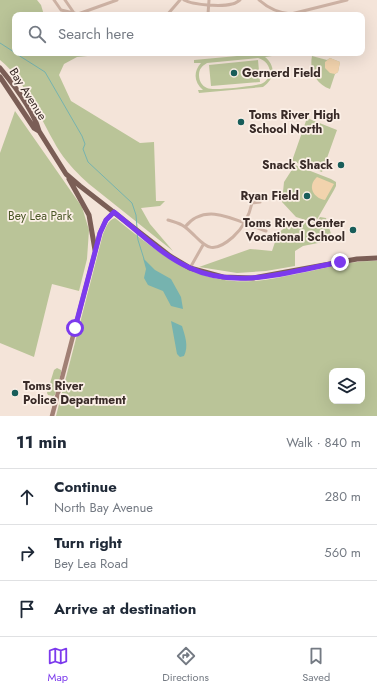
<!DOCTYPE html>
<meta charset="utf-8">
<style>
:root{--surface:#fff;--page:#f2f2f3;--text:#1f2937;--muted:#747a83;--line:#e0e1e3;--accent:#7c3aed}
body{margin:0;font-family:Jost,sans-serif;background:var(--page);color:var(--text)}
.controls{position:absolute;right:12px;bottom:12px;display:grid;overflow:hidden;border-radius:8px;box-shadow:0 4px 16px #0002}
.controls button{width:36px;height:36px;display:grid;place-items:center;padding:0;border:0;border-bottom:1px solid var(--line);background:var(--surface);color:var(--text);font:20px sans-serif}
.stop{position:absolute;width:12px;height:12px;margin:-9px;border:3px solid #7c3aed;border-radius:50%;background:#fff}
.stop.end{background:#7c3aed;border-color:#fff;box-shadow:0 1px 4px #0008}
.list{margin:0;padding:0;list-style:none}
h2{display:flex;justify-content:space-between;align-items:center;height:52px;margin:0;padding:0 16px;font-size:17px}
h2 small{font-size:13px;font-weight:400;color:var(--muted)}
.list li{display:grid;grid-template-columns:26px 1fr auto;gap:12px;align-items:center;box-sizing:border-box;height:56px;padding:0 16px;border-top:1px solid var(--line)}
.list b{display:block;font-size:15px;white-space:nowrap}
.list p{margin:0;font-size:13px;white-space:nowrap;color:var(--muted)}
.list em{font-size:13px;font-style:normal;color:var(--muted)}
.icon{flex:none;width:22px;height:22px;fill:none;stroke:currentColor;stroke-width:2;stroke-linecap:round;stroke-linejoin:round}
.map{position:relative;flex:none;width:377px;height:416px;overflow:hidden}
.search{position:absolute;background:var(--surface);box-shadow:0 4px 16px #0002;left:12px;right:12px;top:12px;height:44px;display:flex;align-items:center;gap:10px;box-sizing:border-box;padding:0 14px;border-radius:8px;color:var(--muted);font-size:15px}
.sheet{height:220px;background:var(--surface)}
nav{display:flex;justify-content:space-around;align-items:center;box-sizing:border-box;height:56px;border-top:1px solid var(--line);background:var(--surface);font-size:11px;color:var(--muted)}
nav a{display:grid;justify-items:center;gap:2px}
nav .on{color:var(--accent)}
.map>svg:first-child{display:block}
.green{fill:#bac498;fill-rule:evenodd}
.sand{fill:#f2d3ad}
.water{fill:#76b3af}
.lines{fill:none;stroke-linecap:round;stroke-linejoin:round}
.stream{stroke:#76b3af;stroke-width:1}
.street{stroke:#cdb2a4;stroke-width:3}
.secondary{stroke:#a18075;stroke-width:4.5}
.primary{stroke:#7b5e56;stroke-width:5}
.route{stroke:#7c3aed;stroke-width:5}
.poi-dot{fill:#185d5a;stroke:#fbefe6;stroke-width:1.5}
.labels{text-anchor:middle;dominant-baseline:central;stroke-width:3.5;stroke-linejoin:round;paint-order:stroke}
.poi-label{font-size:12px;font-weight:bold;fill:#382a27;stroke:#fbefe6;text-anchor:start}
.street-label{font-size:12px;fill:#382a27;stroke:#fbefe6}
.park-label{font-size:12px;fill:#4c5828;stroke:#fbefe6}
</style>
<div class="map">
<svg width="377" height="416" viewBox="0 0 377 416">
<rect width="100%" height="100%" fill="#f4e4d9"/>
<path class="green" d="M0 0H37L41 5 44 15H15V53H119L77 57 64 64 59 75 71 101 140 143 154 142 156 201H165L160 206 141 208 150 224 173 251 89 184C79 175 68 164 60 152 42 123 27 82 0 60Z
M271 53 272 56 265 57C276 66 275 79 263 87L199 93 198 90H203C194 82 193 72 201 63H194V60ZM258 58C272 62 274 78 261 84 252 86 214 91 207 88 202 86 199 81 199 75 199 69 202 66 207 63Z
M312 56 327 60 330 58 340 62 338 72 335 74 330 89C316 84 309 71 312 56Z
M258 60 260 82 211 86 209 65Z
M15 111 82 207 89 230 87 259 79 291 52 284 34 357 0 343V153Z
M307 118 337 130 322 172 292 161Z
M295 165 331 179 336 182V186L334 190 315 223 296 217 282 202 284 182Z
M320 217 326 218 333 240 303 246 295 251V266L266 271 237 273 199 267 250 249 272 251 278 233 295 220 315 225Z
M115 218C158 252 194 285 253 281 269 280 286 276 301 273 326 268 352 260 377 261V416H56L103 234C106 228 108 220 115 218ZM332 371H362V401H332Z
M57 368 61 370V373L55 395 53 396 48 395 47 393 54 370Z"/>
<path class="sand" d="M330 58 340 62 338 72 335 74 330 73 325 68V62Z
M317 177 334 184 325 200C313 198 307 186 317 177Z"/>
<path class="water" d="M143 258 155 270 171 279 181 297 183 309 171 306 163 291 148 285 144 278 146 269Z
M171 321 182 326C185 336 189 346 184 356L180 357 177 354Z"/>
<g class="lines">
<path class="stream" d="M0 43 14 52
M15 53 45 72 82 136 85 144 83 149 88 162 132 203 136 215 137 228
M137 233 138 240 144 259"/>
<path class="street" d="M54 0 61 10 78 14 117 0
M65 0 74 13
M184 0C193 5 221 7 232 4 235 4 237 2 240 0
M259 0C269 9 278 13 291 14L347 0
M208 14 209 0
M167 15 180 0
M201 15 202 14 215 15
M168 220C174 222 180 223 185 227 204 242 208 259 233 237 244 227 249 217 252 203L260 202
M185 227C207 199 241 224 266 231
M190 268 203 245"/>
<path class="secondary" d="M52 416 100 233 106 220 114 212"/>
<path class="primary" d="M0 68C14 85 33 109 39 131L66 174 80 186 170 256 190 268 223 277 253 278 357 259 377 258
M0 77 34 128 39 131
M69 179 89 215 95 250"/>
</g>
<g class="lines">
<path class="route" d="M75 328 100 233 106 220 114 212C138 231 161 255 190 268 237 290 292 271 340 262"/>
</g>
<g class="poi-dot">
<circle cx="234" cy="73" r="4"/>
<circle cx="241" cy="122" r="4"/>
<circle cx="341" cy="165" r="4"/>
<circle cx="307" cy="196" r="4"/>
<circle cx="353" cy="230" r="4"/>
<circle cx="15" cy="393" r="4"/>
</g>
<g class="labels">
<g class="poi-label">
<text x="242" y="73">Gernerd Field</text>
<text x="249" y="115">Toms River High<tspan x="249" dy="14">School North</tspan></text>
<text x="333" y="165" text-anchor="end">Snack Shack</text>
<text x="299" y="196" text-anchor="end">Ryan Field</text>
<text x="345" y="223" text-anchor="end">Toms River Center<tspan x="345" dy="14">Vocational School</tspan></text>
<text x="23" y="386">Toms River<tspan x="23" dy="14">Police Department</tspan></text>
</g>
<g class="street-label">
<text transform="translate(28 94) rotate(58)">Bay Avenue</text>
</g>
<g class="park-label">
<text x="40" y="216">Bey Lea Park</text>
</g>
</g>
</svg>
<div class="controls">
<button><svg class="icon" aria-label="layers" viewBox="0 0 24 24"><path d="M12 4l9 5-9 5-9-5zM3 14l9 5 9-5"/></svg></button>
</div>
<div class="stop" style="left:75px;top:328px"></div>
<div class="stop end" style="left:340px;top:262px"></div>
<div class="search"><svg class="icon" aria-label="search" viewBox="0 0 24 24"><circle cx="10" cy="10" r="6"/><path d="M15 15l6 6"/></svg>Search here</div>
</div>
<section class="sheet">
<h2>11 min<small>Walk · 840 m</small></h2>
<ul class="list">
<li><svg class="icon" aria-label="ahead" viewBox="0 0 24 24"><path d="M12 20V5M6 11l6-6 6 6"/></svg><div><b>Continue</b><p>North Bay Avenue</p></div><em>280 m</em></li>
<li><svg class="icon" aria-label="right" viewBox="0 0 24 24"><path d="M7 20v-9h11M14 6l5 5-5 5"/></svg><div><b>Turn right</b><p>Bey Lea Road</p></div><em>560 m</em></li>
<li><svg class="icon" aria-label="arrive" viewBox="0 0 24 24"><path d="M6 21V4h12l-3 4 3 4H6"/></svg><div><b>Arrive at destination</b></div></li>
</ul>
</section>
<nav>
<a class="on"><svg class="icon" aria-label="map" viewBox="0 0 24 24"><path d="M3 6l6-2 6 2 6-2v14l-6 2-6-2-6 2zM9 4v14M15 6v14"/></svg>Map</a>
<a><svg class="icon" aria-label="directions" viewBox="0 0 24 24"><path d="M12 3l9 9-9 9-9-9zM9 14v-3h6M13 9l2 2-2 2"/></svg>Directions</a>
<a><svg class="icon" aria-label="saved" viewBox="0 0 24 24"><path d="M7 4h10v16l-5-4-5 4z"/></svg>Saved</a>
</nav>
